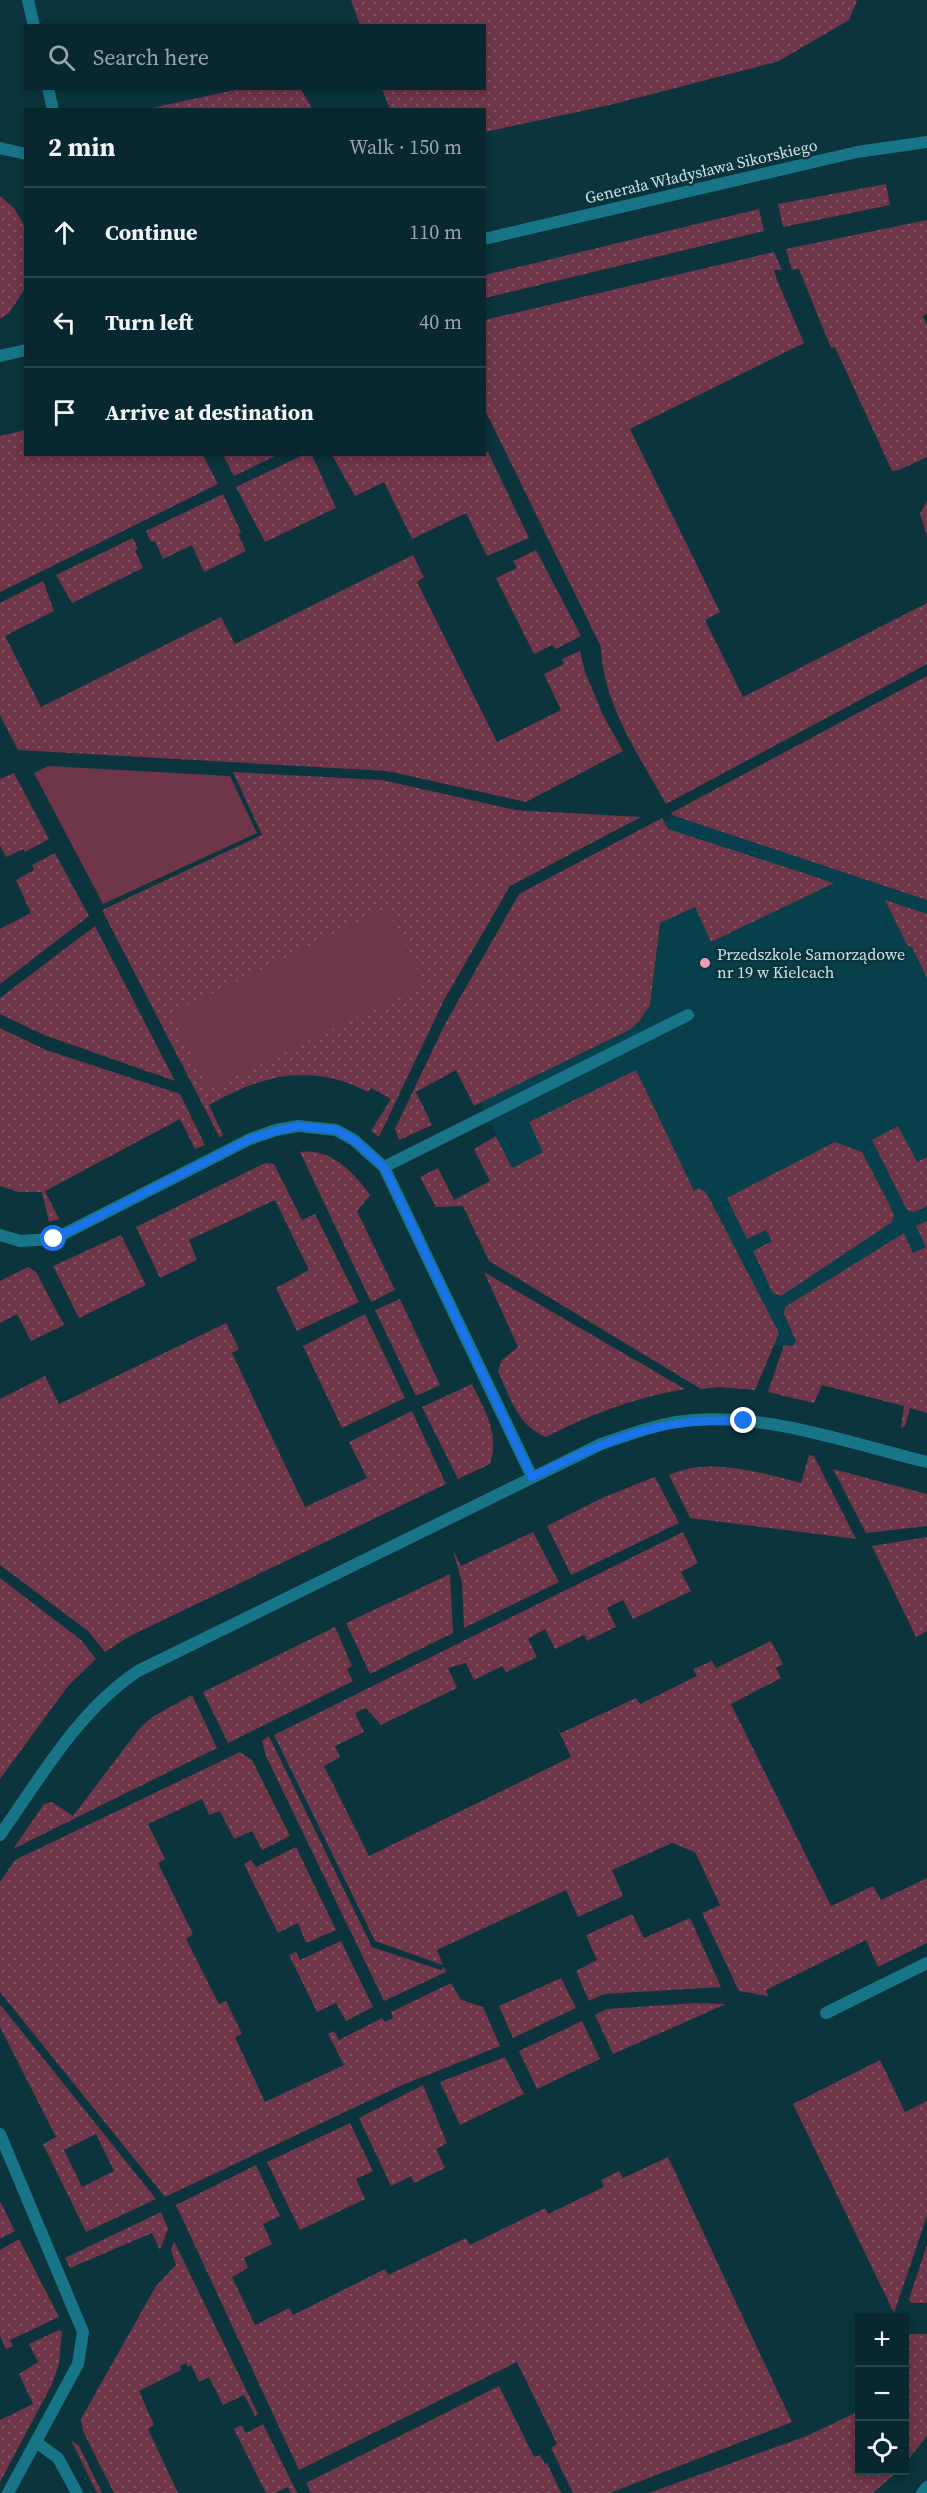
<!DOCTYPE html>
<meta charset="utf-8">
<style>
:root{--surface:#08272e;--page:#112f36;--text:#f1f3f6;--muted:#98a5aa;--line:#29444a}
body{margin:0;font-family:"Source Serif 4",serif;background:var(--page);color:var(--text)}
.controls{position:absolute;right:18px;bottom:18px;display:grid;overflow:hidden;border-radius:0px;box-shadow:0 3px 9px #0003}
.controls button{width:54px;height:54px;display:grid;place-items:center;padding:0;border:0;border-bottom:2px solid var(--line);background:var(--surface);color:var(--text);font:30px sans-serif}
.stop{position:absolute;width:18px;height:18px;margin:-14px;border:4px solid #1a73e8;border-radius:50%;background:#fff}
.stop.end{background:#1a73e8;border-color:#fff;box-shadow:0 2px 6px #0008}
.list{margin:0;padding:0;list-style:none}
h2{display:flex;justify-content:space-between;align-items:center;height:78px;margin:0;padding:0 24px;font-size:26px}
h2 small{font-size:20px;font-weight:400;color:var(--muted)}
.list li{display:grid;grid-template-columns:39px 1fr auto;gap:18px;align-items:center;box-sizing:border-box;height:90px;padding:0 24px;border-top:2px solid var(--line)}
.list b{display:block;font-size:22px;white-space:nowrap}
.list em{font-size:20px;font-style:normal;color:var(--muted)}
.icon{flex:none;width:33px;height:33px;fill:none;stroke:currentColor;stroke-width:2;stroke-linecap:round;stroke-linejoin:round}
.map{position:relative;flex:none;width:927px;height:2493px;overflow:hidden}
.search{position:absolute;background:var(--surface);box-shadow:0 3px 9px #0003;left:24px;top:24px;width:462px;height:66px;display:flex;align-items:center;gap:15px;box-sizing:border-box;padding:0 21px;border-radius:0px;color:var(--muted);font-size:22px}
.panel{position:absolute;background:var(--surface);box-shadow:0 3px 9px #0003;left:24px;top:108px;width:462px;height:348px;border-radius:0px}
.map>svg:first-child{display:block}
.built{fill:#073f4a}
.grass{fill:url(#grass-dots);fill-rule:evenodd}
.green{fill:#6e3648}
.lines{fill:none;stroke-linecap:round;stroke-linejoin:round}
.service{stroke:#187587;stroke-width:12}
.minor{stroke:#187587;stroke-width:12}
.tertiary{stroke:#187587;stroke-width:12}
.route{stroke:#1a73e8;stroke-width:8}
.poi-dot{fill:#f19ab3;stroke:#0b343d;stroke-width:2}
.labels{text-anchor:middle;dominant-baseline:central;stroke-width:5;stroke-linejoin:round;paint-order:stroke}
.street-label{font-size:16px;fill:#cce1e6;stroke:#0b343d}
.poi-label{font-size:16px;fill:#cce1e6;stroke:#0b343d;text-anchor:start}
</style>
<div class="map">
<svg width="927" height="2493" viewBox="0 0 927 2493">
<defs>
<pattern id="grass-dots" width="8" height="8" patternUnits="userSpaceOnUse" patternTransform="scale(1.5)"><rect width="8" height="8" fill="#6e3648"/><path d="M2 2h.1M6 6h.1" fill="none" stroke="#825362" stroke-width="1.8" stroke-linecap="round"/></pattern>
</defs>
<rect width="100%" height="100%" fill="#0b343d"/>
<path class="built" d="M927 680V1347H785L619 1329 538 1154 512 1168 446 1029 628 842Z"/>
<path class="grass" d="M351 0H857L849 20 779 61 614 104 485 132 484 110 390 109 382 89 484 88V26L360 25Z
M244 88 301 89 312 109H147Z
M886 184 890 205 783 227 778 204Z
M0 196 14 208 25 227 26 287 9 313 0 319Z
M759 209 764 231 485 298V275Z
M927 220V313L923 316 927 325V457L899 470 892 471 835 347 831 348 799 269 792 270 786 249Z
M774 252 782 270H774L777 280 804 343 630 429 720 612 705 620 743 697 927 603V664L666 804C639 755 603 705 601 647L485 410V320Z
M25 430 26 454 203 455 218 484 0 592V436Z
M485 452H488L529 538 487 556 466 513 412 539 384 482 355 496 332 455 484 454Z
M223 455H277L234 476Z
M303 455H312L336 508 265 542 236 487Z
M223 494 241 532 238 534 246 551 204 572 192 545 163 559 155 541 151 542 146 531Z
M927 501V536L920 514Z
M133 538 138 549 135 550 143 568 72 603 56 575Z
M536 550 581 636 556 649 552 645 534 654 496 578 517 568 513 561Z
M413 555 424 577 417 582 497 742 561 710 544 674 564 664 562 659 580 651 585 672 603 715 623 751 526 802 387 771 18 750 0 715V603L43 581 54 611 5 636 41 707 221 617 235 644Z
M927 676V900L672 815 671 813Z
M233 772 382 780 515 810 641 817 510 886 444 1000 379 1137 371 1131 391 1099 371 1088 368 1092C311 1062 262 1075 209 1105L223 1135 220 1138 102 910 262 835Z
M14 773 49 839 25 852 23 849 6 857 0 845V779Z
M662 818 668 829 834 883 711 942 695 907 660 923 650 1005 640 1020 631 1029 474 1106 456 1070 416 1092 432 1125 399 1140 395 1129 445 1024 519 894Z
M55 853 89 916 0 984V929L31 913 16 880 34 870 32 865Z
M885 900 927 914V978L912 947 907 945Z
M95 926 175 1081 44 1035 0 1014V998Z
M0 1028 46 1050 180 1094 205 1145 195 1149 180 1119 45 1191 59 1219 49 1222 42 1192H19L0 1186Z
M636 1070 694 1191 699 1188 706 1192 779 1333 755 1390 719 1387 701 1389 489 1261 463 1206 436 1207 420 1177 438 1168 454 1200 490 1181 474 1149 496 1136 512 1168 543 1152 529 1122Z
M898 1126 917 1162 927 1157V1206L914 1212 907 1210 872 1140Z
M835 1142 862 1152 894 1214 892 1222 781 1296 773 1293 753 1251 772 1241 766 1230 747 1239 727 1198Z
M300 1152C330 1148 351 1170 368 1192L370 1195 357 1211 395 1290 371 1302Z
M265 1163 274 1164 302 1220 315 1214 359 1302 297 1331 276 1288 309 1270 275 1200 189 1240 197 1260 160 1278 136 1227Z
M927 1221V1413L910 1408 905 1426 901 1428 904 1406 822 1385 814 1403 768 1392 784 1345 793 1346 796 1341 784 1314 785 1307 904 1233 913 1253 926 1247 916 1226Z
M121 1235 146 1285 79 1318 53 1266Z
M28 1267 36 1272 64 1325 31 1341 17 1314 0 1323V1281Z
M484 1272 685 1389C634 1398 591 1414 546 1437 518 1427 509 1395 498 1371L502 1360 518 1347Z
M400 1299 440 1385 416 1396 375 1310Z
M365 1314 405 1398 342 1428 303 1346Z
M226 1323 239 1349 232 1353 305 1507 367 1478 349 1442 412 1411 446 1484 130 1636 105 1652 88 1631 0 1565V1399L45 1376 59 1404Z
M472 1384C485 1411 500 1434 490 1464L458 1479 422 1407Z
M809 1455 814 1456 856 1539 690 1518 669 1475C708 1456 762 1473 801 1483Z
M833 1469 927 1494V1526L866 1533Z
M655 1477 679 1523 571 1575 547 1526 604 1497Z
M533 1532 559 1582 464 1628 462 1583 453 1550 461 1566Z
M683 1532 698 1563 681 1572 691 1591 633 1619 623 1600 607 1608 616 1627 587 1641 584 1635 555 1649 545 1629 528 1639 537 1657 506 1672 502 1666 474 1680 466 1663 448 1668 457 1688 381 1725 366 1708 355 1713 364 1732 335 1746 340 1757 324 1766 369 1856 571 1757 557 1727 561 1733 636 1698 640 1704 697 1676 693 1669 712 1661 716 1668 771 1641 783 1664 776 1668 781 1678 731 1704 831 1906 873 1886 881 1900 927 1878V1943L878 1967 866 1940 766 1990 768 1996 739 1991 702 1913 720 1905 695 1852 672 1843 612 1870 623 1896 578 1917 566 1890 437 1950 443 1965 375 1941 274 1735Z
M927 1537V1631L916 1637 872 1546Z
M450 1574 453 1633 370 1674 346 1623Z
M0 1578 81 1640 96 1659 68 1686 0 1779Z
M335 1627 352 1666 347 1669 353 1681 228 1743 203 1692Z
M192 1695 217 1748 13 1849 44 1804 52 1802 73 1816 139 1729 152 1717Z
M269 1736 372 1947 441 1970 444 1967 446 1972 384 2001 266 1756 262 1741Z
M240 1752 252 1760 290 1836 262 1850 252 1831 234 1839 220 1811 209 1815 202 1799 148 1824 165 1859 158 1863 193 1934 186 1939 219 2004 226 2001 242 2034 235 2037 265 2102 344 2065 328 2034 334 2031 339 2040 382 2018 385 2022 393 2018 391 2012 451 1983 461 2000 483 2007 500 2046 400 2086 165 2197 0 1992V1882L15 1860Z
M296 1847 336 1930 306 1943 298 1923 278 1933 244 1864 251 1860 256 1867Z
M632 1914 644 1938 690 1918 721 1987 604 1994 589 2001 576 1971 597 1960 586 1935Z
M341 1941 373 2007 346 2021 336 2003 317 2012 289 1955 296 1952 300 1960Z
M561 1978 576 2008 513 2038 499 2006Z
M696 2003 726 2004 613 2054 595 2015 607 2009Z
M0 2005 3 2008 156 2199 86 2232 43 2144 56 2137 0 2027ZM96 2134 114 2171 82 2187 64 2150Z
M582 2021 600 2059 537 2089 519 2051Z
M505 2057 524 2094 460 2125 440 2082Z
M880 2060 905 2112 927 2101V2216L894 2313 793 2104Z
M423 2085 447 2143 436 2149 445 2168 414 2183 411 2176 391 2186 359 2118Z
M350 2123 373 2171 356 2179 365 2199 300 2230 267 2162Z
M668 2157 792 2422 610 2493H573L551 2448 557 2444 517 2362 299 2470 176 2205 256 2165 280 2216 263 2224 272 2244 244 2258 248 2268 232 2277 255 2325 289 2308 293 2315 385 2269 388 2275 466 2238 470 2245 545 2208 548 2214 604 2187 601 2180 619 2171 623 2178Z
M0 2201 15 2231 0 2239Z
M161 2212 168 2229 160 2250 152 2233 70 2268 65 2258Z
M19 2239 59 2317 10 2340 13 2346 6 2349 0 2336V2250Z
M174 2241 258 2414 255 2416 244 2395 223 2405 209 2377 199 2382 191 2365 188 2367 186 2363 180 2366 181 2370 139 2391 154 2425 148 2429 178 2493H114L83 2431 81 2419 156 2286 176 2265 171 2250Z
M927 2245V2303H911L909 2299Z
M59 2330 62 2331 59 2364 52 2384 0 2482V2420L33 2404 19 2374 38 2362 29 2344Z
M905 2334H927V2436L905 2463Z
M499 2386 533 2455 535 2457 540 2455 545 2464 547 2463 561 2493H311L306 2483Z
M859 2411 860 2470 898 2471 873 2493H649L809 2435Z
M263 2424 297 2493H291L288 2487 275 2493H266L234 2429 241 2425 246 2433Z
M71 2440 79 2446 102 2493H97Z"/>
<path class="green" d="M48 766 230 776 257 833 103 904 34 773Z
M387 908 425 984 209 1089 171 1014Z"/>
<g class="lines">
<path class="service" d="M28 0 34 26
M48 88 53 110
M0 148 26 154
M384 1167 688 1015
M922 2493 927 2487"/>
<path class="minor" d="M0 1235 20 1241 54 1239 250 1139 276 1130 298 1126 336 1130 354 1140 384 1167 532 1477
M0 1835C41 1777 78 1711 138 1671L601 1444C626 1436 650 1426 676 1422 757 1409 848 1443 927 1462
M826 2013 927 1963
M0 2134 83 2332 78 2364 8 2493
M36 2442 58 2458 77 2493"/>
<path class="tertiary" d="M484 239 857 152 927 142
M0 356 26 350"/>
</g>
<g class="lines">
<path class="route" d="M54 1239 250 1139 276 1131 298 1126 336 1130 354 1140 384 1167 532 1477C608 1440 657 1417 744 1421"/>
</g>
<circle class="poi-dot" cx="705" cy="963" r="6"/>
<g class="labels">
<g class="street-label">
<text transform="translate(701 171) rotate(-13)">Generała Władysława Sikorskiego</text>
</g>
<g class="poi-label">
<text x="717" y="954">Przedszkole Samorządowe<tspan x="717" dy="18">nr 19 w Kielcach</tspan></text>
</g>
</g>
</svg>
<div class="controls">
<button>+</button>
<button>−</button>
<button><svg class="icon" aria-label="locate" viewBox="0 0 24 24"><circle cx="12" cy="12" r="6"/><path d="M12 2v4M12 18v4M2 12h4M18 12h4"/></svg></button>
</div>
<div class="stop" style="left:54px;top:1239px"></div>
<div class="stop end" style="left:744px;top:1421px"></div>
<div class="search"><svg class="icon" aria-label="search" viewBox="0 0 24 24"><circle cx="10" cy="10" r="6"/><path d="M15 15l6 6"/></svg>Search here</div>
<section class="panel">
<h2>2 min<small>Walk · 150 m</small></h2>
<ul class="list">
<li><svg class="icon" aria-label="ahead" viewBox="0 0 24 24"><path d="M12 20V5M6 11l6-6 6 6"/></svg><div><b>Continue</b></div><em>110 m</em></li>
<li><svg class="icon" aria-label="left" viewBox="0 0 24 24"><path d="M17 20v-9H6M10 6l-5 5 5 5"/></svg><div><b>Turn left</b></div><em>40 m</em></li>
<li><svg class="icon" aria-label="arrive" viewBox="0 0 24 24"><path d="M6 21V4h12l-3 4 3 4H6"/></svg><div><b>Arrive at destination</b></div></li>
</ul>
</section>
</div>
